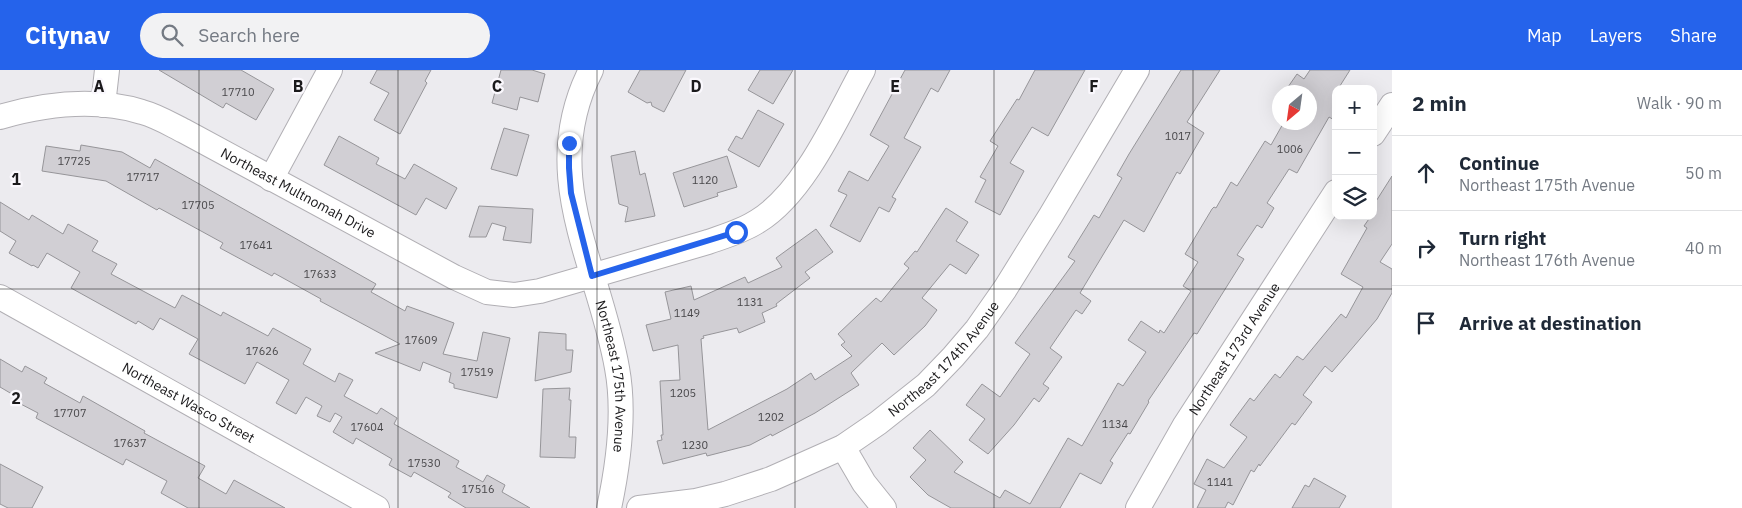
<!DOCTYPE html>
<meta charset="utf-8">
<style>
:root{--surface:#fff;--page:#f2f2f3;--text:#1f2937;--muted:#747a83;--line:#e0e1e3;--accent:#2563eb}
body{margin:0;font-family:"IBM Plex Sans",sans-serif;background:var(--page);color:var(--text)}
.controls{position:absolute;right:15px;top:15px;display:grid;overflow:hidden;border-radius:10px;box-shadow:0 5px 20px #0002}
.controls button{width:45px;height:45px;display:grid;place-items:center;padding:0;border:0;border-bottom:1px solid var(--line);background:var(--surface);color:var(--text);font:25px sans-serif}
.compass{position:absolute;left:1272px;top:15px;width:45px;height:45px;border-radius:50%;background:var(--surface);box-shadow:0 5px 20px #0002;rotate:209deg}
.stop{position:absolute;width:15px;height:15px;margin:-11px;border:4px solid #2563eb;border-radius:50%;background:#fff}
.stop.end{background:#2563eb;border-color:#fff;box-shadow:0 1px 5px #0008}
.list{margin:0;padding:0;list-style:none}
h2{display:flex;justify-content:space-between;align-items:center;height:65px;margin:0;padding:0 20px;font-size:21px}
h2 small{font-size:16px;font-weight:400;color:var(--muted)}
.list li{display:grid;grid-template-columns:32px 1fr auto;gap:15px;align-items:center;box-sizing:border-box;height:75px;padding:0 20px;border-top:1px solid var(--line)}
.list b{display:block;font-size:19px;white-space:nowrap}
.list p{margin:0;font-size:16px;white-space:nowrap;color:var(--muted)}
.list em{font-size:16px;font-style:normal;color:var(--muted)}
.icon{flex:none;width:28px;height:28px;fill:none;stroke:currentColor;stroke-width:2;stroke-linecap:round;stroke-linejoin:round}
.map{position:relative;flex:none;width:1392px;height:438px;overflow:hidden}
header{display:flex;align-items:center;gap:30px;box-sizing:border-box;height:70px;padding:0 25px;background:var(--accent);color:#fff}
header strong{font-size:24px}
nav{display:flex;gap:28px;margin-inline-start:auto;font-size:18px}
.search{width:350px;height:45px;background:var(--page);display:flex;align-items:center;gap:12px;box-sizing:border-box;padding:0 18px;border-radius:28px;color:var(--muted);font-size:19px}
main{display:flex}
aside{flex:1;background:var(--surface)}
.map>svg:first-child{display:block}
.building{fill:#d1cfd4;stroke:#969599}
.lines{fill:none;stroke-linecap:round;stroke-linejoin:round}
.minor-casing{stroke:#b1afb4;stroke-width:26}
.minor{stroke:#fff;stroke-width:24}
.route{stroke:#2563eb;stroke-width:6}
.grid{fill:none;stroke:#1b1a1c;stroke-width:1;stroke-opacity:0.55}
.labels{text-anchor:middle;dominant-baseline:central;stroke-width:4.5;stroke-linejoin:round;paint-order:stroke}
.number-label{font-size:11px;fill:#48474a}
.street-label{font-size:14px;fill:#1b1a1c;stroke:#faf8fd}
.grid-label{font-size:16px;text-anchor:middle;font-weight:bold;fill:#1b1a1c;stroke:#faf8fd;stroke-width:4.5;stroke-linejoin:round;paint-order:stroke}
</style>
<header>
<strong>Citynav</strong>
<div class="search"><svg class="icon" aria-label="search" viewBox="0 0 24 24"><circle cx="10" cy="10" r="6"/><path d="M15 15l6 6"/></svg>Search here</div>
<nav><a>Map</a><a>Layers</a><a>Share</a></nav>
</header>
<main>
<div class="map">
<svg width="1392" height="438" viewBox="0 0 1392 438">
<rect width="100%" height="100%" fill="#ecebef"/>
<path class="building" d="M159 0H241L274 19 256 50 226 33 223 38Z
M377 0H431L425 11 427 13 400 64 374 50 389 23 370 13Z
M501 0H532L545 4 538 32 520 27 517 40 492 33Z
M640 0H686L664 42 652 36 651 32 647 33 628 22Z
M760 0H793L773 34 748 20Z
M905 0H950L938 22 931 18 904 68 921 77 892 127 896 129 889 142 879 137 860 172 830 156 847 125 838 121 849 101 868 111 889 76 870 65Z
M1035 0H1085L1048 66 1032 57 1010 93 1024 101 1000 145 975 132 986 110 980 107 998 76 990 71 1017 29 1019 30Z
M1181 0H1220L1187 52 1204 63 1180 104 1177 102 1144 162 1124 150 1080 223 1091 231 1082 244 1076 240 1050 278 1062 287 1043 314 1049 318 1039 332 1034 328 1014 355 988 384 969 370 985 349 966 335 982 314 1000 327 1030 284 1015 273 1075 191 1068 187 1094 145 1099 148 1122 108 1117 105 1129 84Z
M1310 0H1350L1338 19H1336V51L1329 47 1297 103 1289 99 1267 133 1274 138 1262 158 1257 155 1237 185 1244 189 1197 264 1194 263 1148 331 1149 332 1130 364 1128 363 1110 391 1113 393 1101 414 1080 403 1060 438H951L928 425 910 407 926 390 913 378 930 360 963 392 954 402 1000 428 1005 420 1030 434 1068 368 1082 376 1118 313 1123 316 1146 282 1128 270 1141 251 1159 263 1160 260 1164 263 1191 221 1183 216 1198 192 1185 184 1212 139 1214 137 1216 138 1231 112 1237 116 1265 71 1271 75 1284 52H1310V22H1296L1288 17 1297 4 1304 9Z
M758 40 784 54 759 97 728 80 736 66 742 69Z
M504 58 529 65 517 106 491 99Z
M339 66 379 88 376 94 405 109 414 94 457 118 446 139 426 128 416 145 324 95Z
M81 75 122 82 150 98 155 89 376 214 371 222 405 241 407 236 454 253 443 284 477 291 483 262 510 268 497 328 454 318V314L449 312 451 303 423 292 420 301 375 283 400 274 320 231 321 229 274 203 272 206 220 178 223 173 159 138 157 140 106 111 42 101 46 76 80 81Z
M635 81 640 105 645 103 655 146 625 152 628 137 619 134 611 86Z
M727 86 737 117 717 123 718 126 684 137 673 103Z
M1392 106V174L1380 192 1392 199V223L1377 249 1332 302 1325 296 1303 325 1312 332 1295 355 1292 353 1260 396 1259 394 1254 402 1251 400 1233 435 1228 432 1225 438H1197L1206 420 1194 414 1207 389 1224 398 1247 367 1230 355 1250 328 1254 331 1275 304 1280 308 1297 286 1303 290 1341 244 1346 248 1363 217 1341 204 1367 158 1364 156 1371 146H1373V136Z
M0 132 29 150 32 145 63 164 68 154 98 171 92 181 117 194 111 204 175 238 182 225 221 246 223 242 268 266 273 258 311 279 303 294 335 312 339 303 353 310 344 326 377 344 381 338 397 348 394 354 459 391 456 397 483 412 487 405 505 415 502 422 530 438H466L448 427 451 423 414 402 411 407 389 395 392 389 356 368 353 374 333 362 342 347 335 343 330 352 317 346 322 336 306 327 296 344 276 333 289 310 257 292 245 314 189 284 198 269 160 248 153 260 138 251 136 254 71 218 80 202 47 183 38 198 33 195 32 196 9 183 16 171 0 161Z
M479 136 533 139 531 173 503 170 506 157 492 153 486 167H469Z
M946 138 968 152 956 171 979 185 966 204 950 194 922 228 937 240 925 256 894 285 882 273 851 303 859 315 815 343 772 366 771 364 750 375 707 386 706 383 663 394 657 371 662 370 661 365H663L660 311 680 310 678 275 653 281 646 255 671 249 665 222 691 216 694 230 745 207 748 213 782 197 776 188 816 159 833 182 805 202 810 208 776 234 777 236 762 243 765 252 739 263 737 258 703 266 704 268 701 269 708 360 787 319 811 303 815 310 852 286 841 275 845 272 838 264 876 228 881 232 909 198 904 194 915 181 917 182Z
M539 262 566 264V280H573L571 302 535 311Z
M0 289 22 302 25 296 47 308 44 313 80 333 83 326 145 361 144 363 205 396 198 408 226 424 234 410 285 438H188L161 423 167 411 126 389 123 395 36 348 38 343 15 331 17 327 0 317Z
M570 318 569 330H571L569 367H576L575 388 540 387 543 319Z
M0 394 43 417 32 438H8L0 434Z
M1314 408 1346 426 1339 438H1292L1305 415 1309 417Z"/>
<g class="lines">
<g class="minor-casing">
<g id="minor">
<path id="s1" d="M591 0C537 105 599 195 617 298 625 341 618 396 609 438"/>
<path d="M103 35 107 0"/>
<path id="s2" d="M0 47C45 34 96 28 142 42 157 46 170 54 184 61L454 207 487 222 514 225 540 221 708 172C725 166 743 161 758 151 805 122 837 47 863 0"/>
<path d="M1373 64 1392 35"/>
<path d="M271 109 330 0"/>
<path id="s3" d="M0 227 377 438"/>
<path d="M843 377 864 413 884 438"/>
<path id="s4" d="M639 438 696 431 725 424 771 409 843 377 878 353 926 315 953 287 977 259 1005 219 1051 145 1137 0"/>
<path id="s5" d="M1138 438 1185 355 1336 122"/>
</g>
</g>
<use href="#minor" class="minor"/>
</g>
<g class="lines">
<path class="route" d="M569 73V98L571 123 592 206 736 162"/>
</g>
<path class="grid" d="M199 0V438M398 0V438M597 0V438M795 0V438M994 0V438M1193 0V438M0 219H1392"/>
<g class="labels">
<g class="number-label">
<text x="238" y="22">17710</text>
<text x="1178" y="66">1017</text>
<text x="1290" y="79">1006</text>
<text x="74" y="91">17725</text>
<text x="143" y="107">17717</text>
<text x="705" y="110">1120</text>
<text x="198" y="135">17705</text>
<text x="256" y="175">17641</text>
<text x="320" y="204">17633</text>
<text x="750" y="232">1131</text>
<text x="687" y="243">1149</text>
<text x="421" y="270">17609</text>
<text x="262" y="281">17626</text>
<text x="477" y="302">17519</text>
<text x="683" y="323">1205</text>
<text x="70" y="343">17707</text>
<text x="771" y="347">1202</text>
<text x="1115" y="354">1134</text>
<text x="367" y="357">17604</text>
<text x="130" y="373">17637</text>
<text x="695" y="375">1230</text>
<text x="424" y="393">17530</text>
<text x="1220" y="412">1141</text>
<text x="478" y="419">17516</text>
</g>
<g class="street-label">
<text stroke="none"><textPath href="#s2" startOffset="320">Northeast Multnomah Drive</textPath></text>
<text stroke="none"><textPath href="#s5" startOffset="186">Northeast 173rd Avenue</textPath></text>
<text stroke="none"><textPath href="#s4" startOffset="349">Northeast 174th Avenue</textPath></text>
<text stroke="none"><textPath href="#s1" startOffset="315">Northeast 175th Avenue</textPath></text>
<text stroke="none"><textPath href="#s3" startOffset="216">Northeast Wasco Street</textPath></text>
</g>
</g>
<g class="grid-label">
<text x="99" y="22">A</text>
<text x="298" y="22">B</text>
<text x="497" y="22">C</text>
<text x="696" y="22">D</text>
<text x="895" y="22">E</text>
<text x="1094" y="22">F</text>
<text x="16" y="115">1</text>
<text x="16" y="334">2</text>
</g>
</svg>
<div class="controls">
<button>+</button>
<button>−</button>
<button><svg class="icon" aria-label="layers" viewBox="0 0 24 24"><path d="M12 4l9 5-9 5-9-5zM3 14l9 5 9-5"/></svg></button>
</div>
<svg class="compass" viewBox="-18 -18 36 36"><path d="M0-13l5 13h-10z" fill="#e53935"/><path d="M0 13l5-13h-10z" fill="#747a83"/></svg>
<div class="stop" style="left:736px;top:162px"></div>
<div class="stop end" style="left:569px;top:73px"></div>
</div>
<aside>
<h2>2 min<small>Walk · 90 m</small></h2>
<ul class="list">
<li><svg class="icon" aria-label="ahead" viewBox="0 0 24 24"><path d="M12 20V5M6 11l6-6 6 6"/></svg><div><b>Continue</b><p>Northeast 175th Avenue</p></div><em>50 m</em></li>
<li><svg class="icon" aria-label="right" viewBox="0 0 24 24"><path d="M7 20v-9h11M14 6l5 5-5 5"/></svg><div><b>Turn right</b><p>Northeast 176th Avenue</p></div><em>40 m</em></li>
<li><svg class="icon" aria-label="arrive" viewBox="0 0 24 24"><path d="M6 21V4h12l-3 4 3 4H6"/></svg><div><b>Arrive at destination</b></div></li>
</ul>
</aside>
</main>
